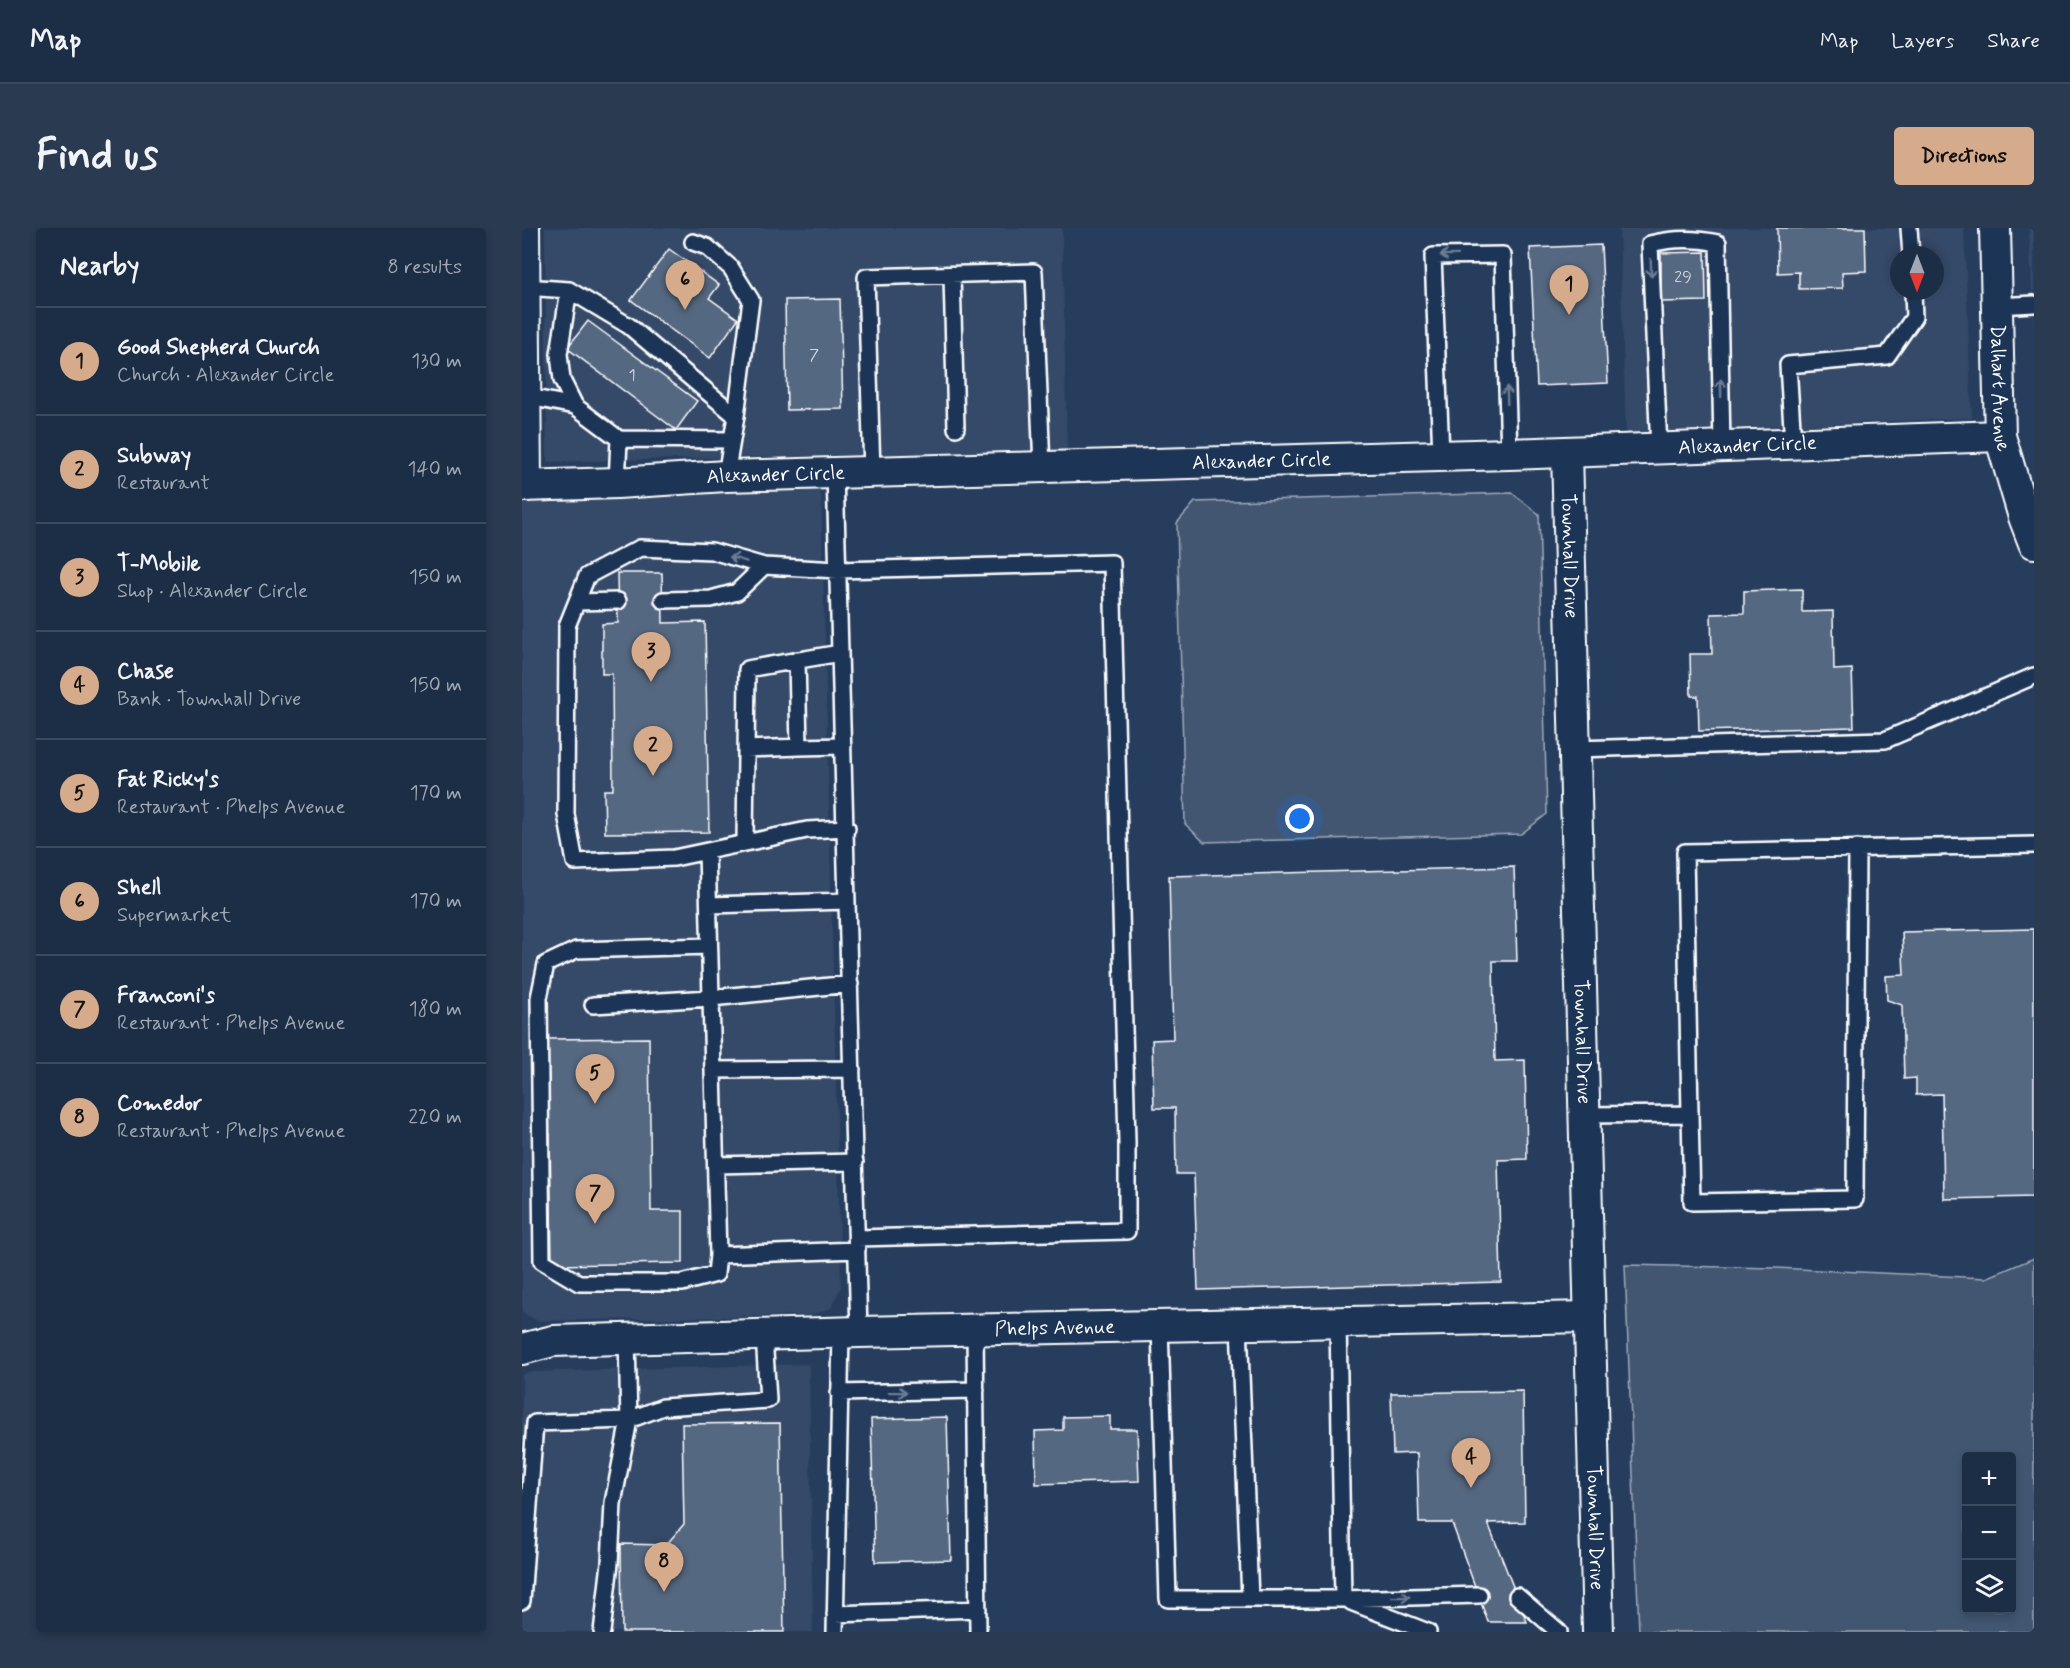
<!DOCTYPE html>
<meta charset="utf-8">
<style>
:root{--surface:#1c2e46;--page:#293a51;--text:#f1f3f6;--muted:#a0a8b3;--line:#3a4a5f;--accent:#d6ab8b}
body{margin:0;font-family:Mynerve,sans-serif;background:var(--page);color:var(--text)}
.controls{position:absolute;right:18px;bottom:18px;display:grid;overflow:hidden;border-radius:6px;box-shadow:0 3px 9px #0003}
.controls button{width:54px;height:54px;display:grid;place-items:center;padding:0;border:0;border-bottom:2px solid var(--line);background:var(--surface);color:var(--text);font:30px sans-serif}
.compass{position:absolute;left:1368px;top:18px;width:54px;height:54px;border-radius:50%;background:var(--surface);box-shadow:0 3px 9px #0003;rotate:180deg}
.you{position:absolute;left:778px;top:591px;width:21px;height:21px;margin:-15px;border:4px solid #fff;border-radius:50%;background:#1a73e8;box-shadow:0 0 0 9px #1a73e833}
.badge{display:grid;place-items:center;width:39px;height:39px;border-radius:50%;background:var(--accent);color:#111;font-size:20px;font-weight:700}
.pin{position:absolute;translate:-50% -50px;filter:drop-shadow(0 2px 3px #0008)}
.pin::after{content:'';position:absolute;top:32px;width:21px;height:18px;background:inherit;clip-path:polygon(0 0,100% 0,50% 100%)}
.list{margin:0;padding:0;list-style:none}
h2{display:flex;justify-content:space-between;align-items:center;height:78px;margin:0;padding:0 24px;font-size:26px}
h2 small{font-size:20px;font-weight:400;color:var(--muted)}
.list li{display:grid;grid-template-columns:39px 1fr auto;gap:18px;align-items:center;box-sizing:border-box;height:108px;padding:0 24px;border-top:2px solid var(--line)}
.list b{display:block;font-size:22px;white-space:nowrap}
.list p{margin:0;font-size:20px;white-space:nowrap;color:var(--muted)}
.list em{font-size:20px;font-style:normal;color:var(--muted)}
.icon{flex:none;width:33px;height:33px;fill:none;stroke:currentColor;stroke-width:2;stroke-linecap:round;stroke-linejoin:round}
.map{position:relative;flex:none;width:1512px;height:1404px;overflow:hidden;border-radius:6px}
header{display:flex;align-items:center;gap:36px;box-sizing:border-box;height:84px;padding:0 30px;background:var(--surface);border-bottom:2px solid var(--line)}
header strong{font-size:28px}
nav{display:flex;gap:33px;margin-inline-start:auto;font-size:21px}
.intro{display:flex;align-items:center;justify-content:space-between;box-sizing:border-box;height:144px;padding:0 36px}
h1{margin:0;font-size:42px}
.button{padding:15px 27px;border-radius:6px;background:var(--accent);color:#111;font-size:21px;font-weight:700}
main{display:flex;gap:36px;padding:0 36px}
aside{flex:1;background:var(--surface);border-radius:6px;box-shadow:0 3px 9px #0003}
.map>svg:first-child{display:block}
.built{fill:#344a68;fill-rule:evenodd}
.green{fill:#425672;stroke:#a0aab8;stroke-width:1.5;fill-rule:evenodd}
.building{fill:#556781;stroke:#fff;stroke-width:1.5}
.lines{fill:none;stroke-linecap:round;stroke-linejoin:round}
.service-casing{stroke:#fff;stroke-width:20}
.minor-casing{stroke:#fff;stroke-width:34}
.service{stroke:#1d3557;stroke-width:15}
.minor{stroke:#1d3557;stroke-width:30}
.oneway{stroke:#6c7c92}
.labels{text-anchor:middle;dominant-baseline:central;stroke-width:6;stroke-linejoin:round;paint-order:stroke}
.number-label{font-size:16px;fill:#d4d9e0}
.street-label{font-size:20px;fill:#fff;stroke:#1d3557}
</style>
<header>
<strong>Map</strong>
<nav><a>Map</a><a>Layers</a><a>Share</a></nav>
</header>
<div class="intro"><h1>Find us</h1><a class="button">Directions</a></div>
<main>
<aside>
<h2>Nearby<small>8 results</small></h2>
<ul class="list">
<li><span class="badge">1</span><div><b>Good Shepherd Church</b><p>Church · Alexander Circle</p></div><em>130 m</em></li>
<li><span class="badge">2</span><div><b>Subway</b><p>Restaurant</p></div><em>140 m</em></li>
<li><span class="badge">3</span><div><b>T-Mobile</b><p>Shop · Alexander Circle</p></div><em>150 m</em></li>
<li><span class="badge">4</span><div><b>Chase</b><p>Bank · Townhall Drive</p></div><em>150 m</em></li>
<li><span class="badge">5</span><div><b>Fat Ricky's</b><p>Restaurant · Phelps Avenue</p></div><em>170 m</em></li>
<li><span class="badge">6</span><div><b>Shell</b><p>Supermarket</p></div><em>170 m</em></li>
<li><span class="badge">7</span><div><b>Franconi's</b><p>Restaurant · Phelps Avenue</p></div><em>180 m</em></li>
<li><span class="badge">8</span><div><b>Comedor</b><p>Restaurant · Phelps Avenue</p></div><em>220 m</em></li>
</ul>
</aside>
<div class="map">
<svg width="1512" height="1404" viewBox="0 0 1512 1404">
<rect width="100%" height="100%" fill="#263d5e"/>
<filter id="ink" filterUnits="userSpaceOnUse"><feTurbulence type="fractalNoise" baseFrequency=".0167" numOctaves="2"/><feDisplacementMap in="SourceGraphic" scale="12" xChannelSelector="R" yChannelSelector="G"/><feConvolveMatrix kernelMatrix="1 2 1 2 8 2 1 2 1" color-interpolation-filters="sRGB"/></filter>
<g filter="url(#ink)">
<path class="built" d="M23 0H540L545 222 25 234Z
M1097 0H1442L1450 190 1104 205ZM1377 27H1413V63H1377Z
M1507 0H1512V108Z
M299 259 319 1059 309 1080 290 1087 16 1093 0 1085V267Z
M287 1136 291 1404H0V1147L6 1144Z"/>
<path class="green" d="M990 265 1017 286 1025 586 999 606 682 614 663 596 655 295 673 274Z
M1512 1030V1404H1117L1103 1037 1254 1040 1464 1050ZM1444 1228H1490V1382H1444Z"/>
<path class="building" d="M1255 0H1343L1344 43 1320 44 1321 60 1277 61V44L1256 45Z
M1079 17 1086 155 1015 158 1008 20Z
M147 21 197 57 187 70 216 91 188 130 109 72Z
M1183 24 1184 73 1139 74V25Z
M318 71 321 181 265 182 263 72Z
M66 93 175 173 154 202 45 120Z
M95 345H140L141 395 183 394 187 604 83 605 82 562H91L90 446H80V396L96 395Z
M1280 361V384L1311 383 1312 442 1330 441 1332 499 1177 503 1176 468H1169L1168 426H1190L1189 386 1222 385V363Z
M992 639 995 733H971L973 833 1003 832 1005 931 976 932 979 1054 676 1062 672 946H654L653 880H632L630 812 651 811 647 648Z
M1512 701V969L1422 971 1420 866 1394 867V850L1382 851 1380 777 1365 772 1364 748 1382 747 1380 704Z
M127 810 129 983H161V1035L30 1037 28 906H22L21 869H27L26 811Z
M1001 1163 1003 1294 966 1295 1005 1394H966L930 1295H897L895 1225 871 1226 869 1165Z
M588 1188V1201H615L617 1253 514 1256 513 1203 541 1202V1189Z
M425 1189 429 1332 353 1334 349 1191Z
M258 1195 262 1404H100L99 1316 144 1317 162 1296 160 1196Z"/>
<g class="lines">
<g class="service-casing">
<path id="service" d="M1387 0 1389 27
M171 14 185 19 209 40 229 72 214 188
M430 47 434 200
M2 59 47 62 107 98 214 188 204 248
M47 62 37 126 40 152 53 178
M1476 78 1512 76
M2 168 53 178 97 211
M1271 215 1266 137 1365 128 1392 89 1391 63
M1137 221 1128 16C1151 10 1173 10 1196 15L1200 218
M919 227 911 28 981 27 987 226
M350 244 344 49 512 44 520 239
M313 245 337 1104
M95 255 97 211 210 212
M141 372 189 371 215 364 242 338
M55 374 96 373
M277 519 321 518
M224 521 277 519 275 432
M1053 521 1363 512 1512 448
M325 600 285 602 152 630 53 634 44 586 45 398 65 348 118 320 190 323 242 338 316 342 590 335 605 914V1003L335 1010
M223 614 225 441 318 425
M185 623 196 1027 335 1022
M187 677 325 673
M187 718 54 722 24 736 17 770 20 1033 57 1055H160L194 1046 196 1027
M71 777 189 770 328 756
M191 842 330 841
M1168 886 1163 624 1512 617
M1063 887 1168 886 1170 974 1333 971 1335 620
M194 937 333 934
M717 1096 728 1371
M638 1097 646 1371H821L816 1094
M453 1101 456 1404
M317 1165 454 1162
M995 1368 1037 1404
M821 1371 957 1367
M0 1373 13 1195 107 1192 105 1111
M829 1374 906 1404
M313 1386 456 1381
M80 1404 88 1335 91 1275 107 1192 141 1179 246 1172 242 1107
M313 1404 319 1104"/>
</g>
<g class="minor-casing">
<g id="minor">
<path d="M2 0 4 258"/>
<path id="s1" d="M1473 0 1478 208 1502 289 1512 315"/>
<path id="s2" d="M1045 224 1076 1404"/>
<path id="s3" d="M0 258 95 255 204 248 987 226 1478 208"/>
<path id="s4" d="M0 1121 31 1113 337 1104 1068 1089"/>
</g>
</g>
<use href="#service" class="service"/>
<use href="#minor" class="minor"/>
</g>
<defs><path id="oneway-shaft" d="M-6 0H5M1.5-3L5.5 0L1.5 3" fill="none" stroke-width="1.6" stroke-linecap="round" stroke-linejoin="round" transform="scale(1.5)"/></defs>
<g class="oneway">
<use href="#oneway-shaft" transform="translate(927 27) rotate(179)"/>
<use href="#oneway-shaft" transform="translate(1129 40) rotate(88)"/>
<use href="#oneway-shaft" transform="translate(1199 160) rotate(-91)"/>
<use href="#oneway-shaft" transform="translate(985 167) rotate(-92)"/>
<use href="#oneway-shaft" transform="translate(216 331) rotate(-163)"/>
<use href="#oneway-shaft" transform="translate(376 1164) rotate(-1)"/>
<use href="#oneway-shaft" transform="translate(879 1369) rotate(-1)"/>
</g>
</g>
<g class="labels">
<g class="number-label">
<text x="1161" y="49">29</text>
<text x="292" y="127">7</text>
<text x="110" y="147">1</text>
</g>
<g class="street-label">
<text stroke="none"><textPath href="#s1" startOffset="160">Dalhart Avenue</textPath></text>
<text stroke="none"><textPath href="#s3" startOffset="1226">Alexander Circle</textPath></text>
<text stroke="none"><textPath href="#s3" startOffset="740">Alexander Circle</textPath></text>
<text stroke="none"><textPath href="#s3" startOffset="254">Alexander Circle</textPath></text>
<text stroke="none"><textPath href="#s2" startOffset="104">Townhall Drive</textPath></text>
<text stroke="none"><textPath href="#s2" startOffset="590">Townhall Drive</textPath></text>
<text stroke="none"><textPath href="#s4" startOffset="534">Phelps Avenue</textPath></text>
<text stroke="none"><textPath href="#s2" startOffset="1076">Townhall Drive</textPath></text>
</g>
</g>
</svg>
<div class="controls">
<button>+</button>
<button>−</button>
<button><svg class="icon" aria-label="layers" viewBox="0 0 24 24"><path d="M12 4l9 5-9 5-9-5zM3 14l9 5 9-5"/></svg></button>
</div>
<svg class="compass" viewBox="-18 -18 36 36"><path d="M0-13l5 13h-10z" fill="#e53935"/><path d="M0 13l5-13h-10z" fill="#a0a8b3"/></svg>
<div class="you"></div>
<div class="pin badge" style="left:1047px;top:87px">1</div>
<div class="pin badge" style="left:131px;top:548px">2</div>
<div class="pin badge" style="left:129px;top:454px">3</div>
<div class="pin badge" style="left:949px;top:1260px">4</div>
<div class="pin badge" style="left:73px;top:876px">5</div>
<div class="pin badge" style="left:163px;top:82px">6</div>
<div class="pin badge" style="left:73px;top:996px">7</div>
<div class="pin badge" style="left:142px;top:1364px">8</div>
</div>
</main>
